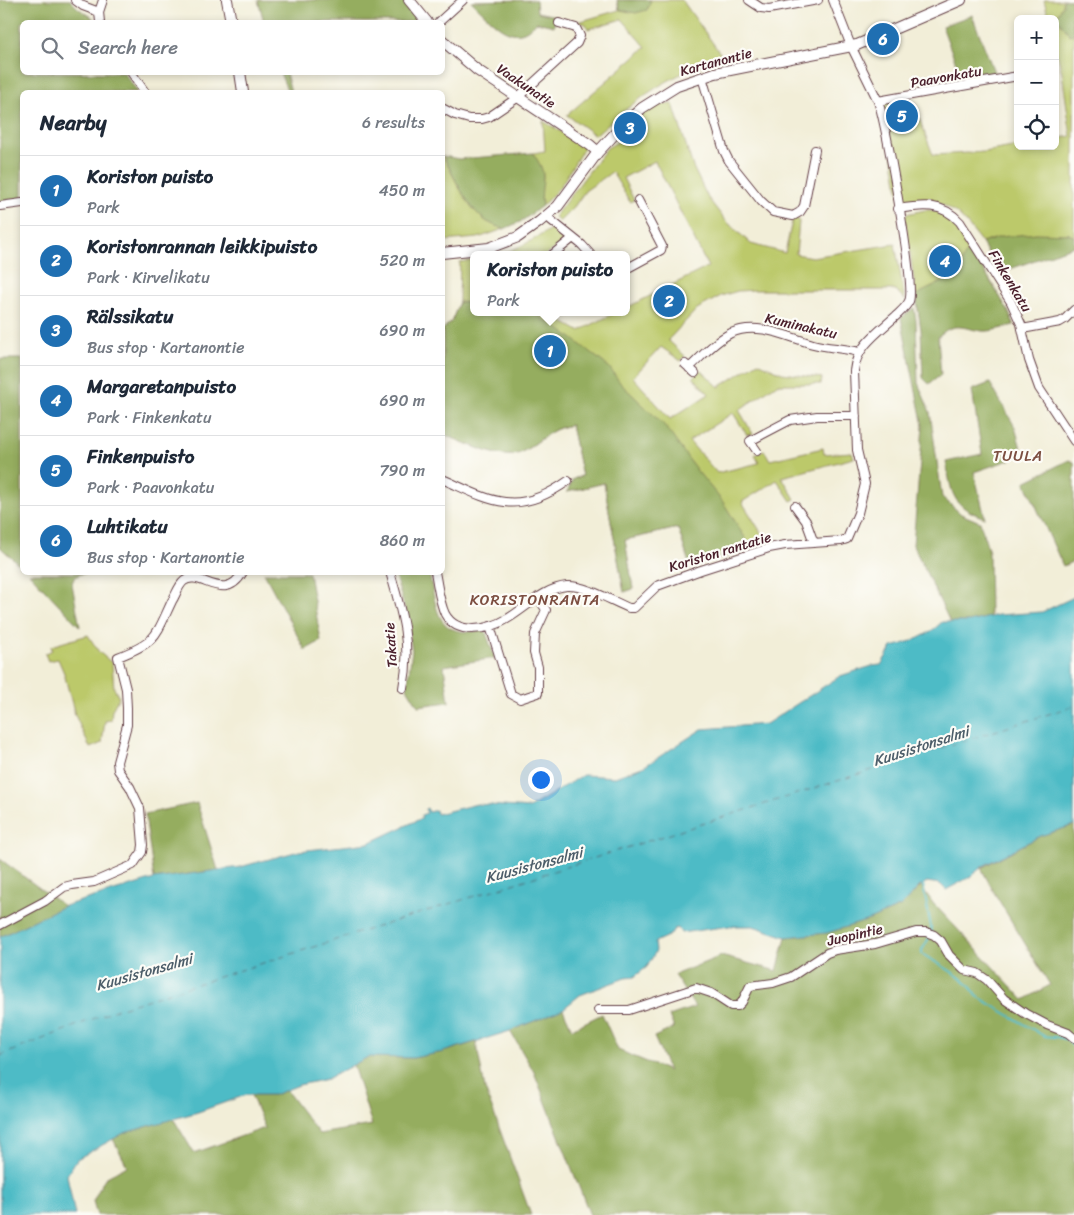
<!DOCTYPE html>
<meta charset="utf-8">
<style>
:root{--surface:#fff;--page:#f6f6f7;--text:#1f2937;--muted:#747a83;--line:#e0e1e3;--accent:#1f6fb2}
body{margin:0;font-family:Sriracha,sans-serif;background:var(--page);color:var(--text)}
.controls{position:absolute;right:15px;top:15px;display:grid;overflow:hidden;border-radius:8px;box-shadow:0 2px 8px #0003}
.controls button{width:45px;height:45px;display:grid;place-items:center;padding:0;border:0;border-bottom:1px solid var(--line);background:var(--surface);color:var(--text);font:25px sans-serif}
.you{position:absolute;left:540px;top:779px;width:18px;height:18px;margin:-12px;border:4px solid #fff;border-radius:50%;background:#1a73e8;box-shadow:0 0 0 8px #1a73e833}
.badge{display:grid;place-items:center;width:32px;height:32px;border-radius:50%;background:var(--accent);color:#fff;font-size:16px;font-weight:700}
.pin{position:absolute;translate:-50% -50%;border:2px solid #fff;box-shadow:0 1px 5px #0006}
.popup{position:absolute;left:470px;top:251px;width:160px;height:65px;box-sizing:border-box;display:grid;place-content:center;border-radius:8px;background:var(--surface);filter:drop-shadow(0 1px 4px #0005);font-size:16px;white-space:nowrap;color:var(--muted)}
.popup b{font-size:19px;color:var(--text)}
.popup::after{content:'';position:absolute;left:50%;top:100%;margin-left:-10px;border:10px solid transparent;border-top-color:var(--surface)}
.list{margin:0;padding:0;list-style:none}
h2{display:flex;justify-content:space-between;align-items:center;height:65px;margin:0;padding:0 20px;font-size:21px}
h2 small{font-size:16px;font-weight:400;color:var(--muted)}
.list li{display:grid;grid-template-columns:32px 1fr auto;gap:15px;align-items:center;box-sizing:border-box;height:70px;padding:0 20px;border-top:1px solid var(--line)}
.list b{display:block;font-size:19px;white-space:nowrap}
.list p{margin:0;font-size:16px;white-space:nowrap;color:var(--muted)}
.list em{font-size:16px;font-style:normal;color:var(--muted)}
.icon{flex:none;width:28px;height:28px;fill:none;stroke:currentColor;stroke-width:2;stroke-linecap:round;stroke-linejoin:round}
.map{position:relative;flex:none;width:1074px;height:1215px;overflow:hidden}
.search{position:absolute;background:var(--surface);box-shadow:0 2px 8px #0003;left:20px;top:20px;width:425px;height:55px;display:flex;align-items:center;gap:12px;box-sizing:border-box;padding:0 18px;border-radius:8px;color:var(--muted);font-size:19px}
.panel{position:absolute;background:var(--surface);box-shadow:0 2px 8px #0003;left:20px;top:90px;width:425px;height:485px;border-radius:8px}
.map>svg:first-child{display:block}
.green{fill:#bcc96a;stroke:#83744a}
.forest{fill:#95ad5e;stroke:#706644}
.water{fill:#4ebbc6;stroke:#4c6d78}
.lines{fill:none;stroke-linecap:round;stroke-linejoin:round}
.stream{stroke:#4ebbc6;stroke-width:2}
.ferry{stroke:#4c5d69;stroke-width:1;stroke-dasharray:6 5;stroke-linecap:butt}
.minor-casing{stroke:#633e45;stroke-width:10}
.tertiary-casing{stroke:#633e45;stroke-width:12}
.minor{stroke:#fff;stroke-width:8}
.tertiary{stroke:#fff;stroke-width:10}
.labels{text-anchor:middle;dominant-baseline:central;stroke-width:4.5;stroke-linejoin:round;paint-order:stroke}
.street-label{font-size:14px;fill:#4a1f2b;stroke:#fdfcf7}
.neighbourhood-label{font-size:15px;letter-spacing:1px;fill:#7c4e41;stroke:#fdfcf7}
.water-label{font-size:15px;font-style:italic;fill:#4c5d69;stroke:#fdfcf7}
</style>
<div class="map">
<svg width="1074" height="1215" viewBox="0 0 1074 1215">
<rect width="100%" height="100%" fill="#fdfcf7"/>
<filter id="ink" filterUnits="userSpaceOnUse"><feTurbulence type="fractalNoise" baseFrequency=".02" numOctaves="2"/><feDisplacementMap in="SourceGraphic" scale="10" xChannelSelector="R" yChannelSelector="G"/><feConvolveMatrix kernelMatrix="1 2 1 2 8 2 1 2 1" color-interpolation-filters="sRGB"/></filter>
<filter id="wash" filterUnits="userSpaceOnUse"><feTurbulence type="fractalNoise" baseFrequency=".0096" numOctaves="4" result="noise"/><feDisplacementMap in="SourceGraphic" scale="20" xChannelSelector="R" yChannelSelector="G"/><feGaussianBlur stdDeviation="1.12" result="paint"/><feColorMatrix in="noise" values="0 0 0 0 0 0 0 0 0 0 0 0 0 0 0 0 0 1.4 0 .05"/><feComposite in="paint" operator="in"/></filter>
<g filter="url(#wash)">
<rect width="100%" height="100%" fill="#f2eed8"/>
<path class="green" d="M617 0H682L725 60C673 69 634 102 595 135L567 115 646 47 622 19 588 29 586 24 578 22 619 10Z
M1044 0H1074V237L1069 234 1001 237 982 243C966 222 952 201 923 201 915 201 908 206 900 200L883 103 913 102 933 155 984 152 1018 146H1055V139L1071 136 1062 73 1055 46V19H1049Z
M673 104 693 167 708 198 725 220 751 244 785 253 792 221 797 217 799 222 796 254 812 257 895 244 905 300 896 290H755L738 291 721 296 697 309 668 340 685 356 681 361 661 347 633 377 670 419 709 394 693 377 701 370 719 387 758 362 782 373 822 378 821 384H777L739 410 753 434 747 435 733 413 689 441 717 473 759 463 755 455 764 450 770 460 823 448 824 454 852 452 854 458 782 477 795 499 791 501 777 480 742 502 769 545 690 566 678 528 625 540 633 589 624 592 604 483 567 492 573 479 582 476 571 425C547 429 540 443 520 453 502 462 461 441 443 434V329L452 321 459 302 460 262 474 260V272L469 273V300H474V312H545L579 331 617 312H626V308L708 267 655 161 623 178 634 200 630 202 612 172 585 191 574 207 559 222 555 216 607 148 619 141 629 131 645 111 652 105Z
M543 121 585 146 560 187 542 206 541 190 543 175 533 153 545 151Z
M442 155C455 177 465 206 486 221 491 224 498 227 504 229L478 238 443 241Z
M925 210C934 210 940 211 947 217 957 226 964 240 972 251 987 275 1003 299 1014 325L974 310 919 316 905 218 906 214Z
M552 228 567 240 545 255H498C518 249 535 239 552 228Z
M88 635 99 652 112 663 114 688 119 697 112 710 111 720 105 721 102 743 90 748 75 715 64 673 58 659 48 661 45 654 52 650 51 646Z"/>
<path class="forest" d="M0 0H70L79 9 92 17 95 22H22V72L124 73 138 92H22V198L0 202Z
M258 0H403L417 20 408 22H264Z
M536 0 537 12 556 16 554 26 536 22C513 51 490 18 471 1Z
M617 0H651L647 10 636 13 620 10Z
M1063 0H1074V15L1071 16 1074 34 1070 35 1056 17 1063 5Z
M972 15 996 77 963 82 942 26Z
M280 73H286L291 92H288Z
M533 153C537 160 543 167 543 176 543 186 540 195 542 206L522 221 504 229C498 227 491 224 486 221 465 206 455 177 443 156L459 159Z
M1036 233 1069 234 1074 237V246L999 273 982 243 1001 237Z
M969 247 1008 310 1014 325C1005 327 992 332 982 331 964 329 954 320 938 337L941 375 929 384 923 378 921 330 916 295 944 281 958 270Z
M459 302 474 303V312H528L536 314 568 335 609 367 621 384 664 425 698 472 723 502 752 549 690 566 678 528 625 540 633 589 624 592 604 483 567 492 573 479 582 476 571 425C547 429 540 443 520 453 502 462 461 441 443 434V329L452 321Z
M914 308 916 320 918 383 930 412 942 497 961 514 980 522 989 552 990 617 969 622H950L913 545 923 426 901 318Z
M0 359H22V567L0 547Z
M990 383 1015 427 1022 452 1015 458 974 472 985 518C951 506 952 494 946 462L982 454 972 390Z
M1069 460 1074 462V561L1063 566 1025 482Z
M29 573H95C86 574 74 572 72 584L80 627Z
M264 573H309L321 641 305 650Z
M394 573H429C438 612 435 639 485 630L495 658 444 666 449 702 418 706 407 688 412 650 405 609Z
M197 803 218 870 154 879 145 814Z
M1074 825V1215H590L534 1072 510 1031 563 1009 572 1029 602 1014 618 1050 669 1071 654 1037 674 1028 669 1016 695 1007 674 975 721 956 777 971 786 937 827 933 869 920 901 906 921 886 933 903 1024 1000 1050 985 995 894 981 868 1040 836Z
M0 859 64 906 0 937Z
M476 1042 485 1089 531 1215H97L93 1201 105 1178 127 1166 113 1139 124 1133 173 1118 194 1153 265 1128 251 1095H274L286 1090 319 1134 372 1125 353 1065 368 1057 413 1058 443 1052Z"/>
<path class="water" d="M1074 597V825L1040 836 983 866 970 877 946 890 940 884 927 882 919 887 901 906 869 920 827 933 786 937 753 926H730L681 933 678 928 674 929 670 935 655 942 656 951 647 967 634 977 625 978 580 995 563 1009 510 1031 443 1052 413 1058 368 1057 327 1079 299 1085 274 1095H246L198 1112 124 1133 77 1159 67 1175 75 1215H0V937L64 906 154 879 240 867 299 851 369 843 422 818 421 815 427 813 425 809 427 808 429 812 436 810 437 814 477 804 529 808 583 775 615 777 645 766 702 729 766 724 840 676 872 666 881 665 892 647C911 642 928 636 942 622H969L998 615 1042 612Z"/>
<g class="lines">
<path class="stream" d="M943 214 956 226 968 244
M923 885 932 932
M929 938 922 950V954C940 965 967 978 977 996L1044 1036 1062 1038 1068 1041 1074 1047"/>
<path class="ferry" d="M0 1056 118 1009 1074 706"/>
</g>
</g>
<g filter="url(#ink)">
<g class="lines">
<g class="minor-casing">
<path id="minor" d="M75 0 83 6 99 12
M749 0 761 8 769 9 818 0
M100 22 99 12 103 0
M439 22 463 0
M131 72 145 92
M702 77 724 151 729 161 761 201 773 212 793 216 800 212 804 206 815 150
M878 101 1018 76
M442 108 455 115 469 119H482L489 117 517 98 577 43 580 36 576 28 559 23
M0 206 22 203
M898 209C922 205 942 202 960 222L1011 302 1021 324 1029 360 1039 388 1074 441
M547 217 582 245 591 255
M552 255 573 238
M626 269 661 250 662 246 638 200
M1022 329 1060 322 1065 319 1074 310
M685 364 695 373
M689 368C702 356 715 341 731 333 757 321 788 337 813 344 828 348 844 348 859 352
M757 451 750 441 790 420 817 416H856
M442 479C462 487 484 500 505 502 527 505 551 493 568 481
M795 506 806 521 814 543
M390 572C402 613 412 645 403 688
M435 572C438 586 439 601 445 614 457 636 489 630 507 619 526 608 544 588 567 586 585 585 612 601 629 608H634L657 586 701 570 769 548 785 545 841 541 847 539 858 513 865 484 857 450 854 371C856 346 880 331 897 315 901 311 907 306 909 301 916 287 887 135 881 111L878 101 851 46 833 0
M490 626 511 694 520 699 538 693V667L534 653 535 634 546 610 538 597
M0 925 45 901 64 887 72 885 94 882 133 865 142 852 143 845 140 808 130 787 118 770 117 762 127 725V708L126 689 118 657C157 642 155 637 172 601 176 595 178 586 184 581 200 569 224 605 243 572
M598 1010H629L696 988 711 993 731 1006H738L742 1002 750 986 773 983 791 977 827 953 835 950 875 944 916 932H926L934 935 941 941 949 955 964 970 977 973 987 980 1004 999 1026 1014 1047 1025 1068 1033 1074 1038"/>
</g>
<g class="tertiary-casing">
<path id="tertiary" d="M227 0 231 22
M409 0 427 22
M442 40 477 70 590 145 598 152
M240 72 243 92
M442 253 489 248 518 237 539 222 558 206 598 152 623 125 642 108 677 86 715 73 857 45 961 0"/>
</g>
<use href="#minor" class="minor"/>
<use href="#tertiary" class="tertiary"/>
</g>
</g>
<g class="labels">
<g class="street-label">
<text transform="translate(716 62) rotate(-15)">Kartanontie</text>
<text transform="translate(946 77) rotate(-10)">Paavonkatu</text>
<text transform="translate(526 86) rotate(34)">Vaakunatie</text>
<text transform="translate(1010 281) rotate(59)">Finkenkatu</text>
<text transform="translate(801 326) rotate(13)">Kuminakatu</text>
<text transform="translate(720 552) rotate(-17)">Koriston rantatie</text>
<text transform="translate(391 645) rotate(-94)">Takatie</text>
<text transform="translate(855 935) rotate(-13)">Juopintie</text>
</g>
<g class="neighbourhood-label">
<text x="1018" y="456">TUULA</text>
<text x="535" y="600">KORISTONRANTA</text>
</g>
<g class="water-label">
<text transform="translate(921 746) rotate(-18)">Kuusistonsalmi</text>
<text transform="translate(534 865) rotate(-15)">Kuusistonsalmi</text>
<text transform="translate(144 972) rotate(-16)">Kuusistonsalmi</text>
</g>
</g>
</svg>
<div class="controls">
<button>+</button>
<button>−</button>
<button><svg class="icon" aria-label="locate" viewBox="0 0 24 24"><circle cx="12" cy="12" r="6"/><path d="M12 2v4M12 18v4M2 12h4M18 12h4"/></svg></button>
</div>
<div class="you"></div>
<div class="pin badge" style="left:550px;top:351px">1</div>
<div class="popup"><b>Koriston puisto</b>Park</div>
<div class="pin badge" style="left:669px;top:301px">2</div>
<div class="pin badge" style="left:630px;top:128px">3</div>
<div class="pin badge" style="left:945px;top:261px">4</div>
<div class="pin badge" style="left:902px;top:116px">5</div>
<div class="pin badge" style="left:883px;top:39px">6</div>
<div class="search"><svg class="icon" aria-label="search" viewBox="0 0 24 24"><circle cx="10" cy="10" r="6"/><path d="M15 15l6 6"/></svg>Search here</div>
<section class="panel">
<h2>Nearby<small>6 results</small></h2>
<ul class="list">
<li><span class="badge">1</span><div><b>Koriston puisto</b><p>Park</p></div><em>450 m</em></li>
<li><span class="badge">2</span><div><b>Koristonrannan leikkipuisto</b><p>Park · Kirvelikatu</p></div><em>520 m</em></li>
<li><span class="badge">3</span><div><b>Rälssikatu</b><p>Bus stop · Kartanontie</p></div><em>690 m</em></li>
<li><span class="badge">4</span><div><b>Margaretanpuisto</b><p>Park · Finkenkatu</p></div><em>690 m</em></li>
<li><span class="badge">5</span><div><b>Finkenpuisto</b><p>Park · Paavonkatu</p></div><em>790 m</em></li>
<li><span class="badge">6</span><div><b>Luhtikatu</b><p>Bus stop · Kartanontie</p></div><em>860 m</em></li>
</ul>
</section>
</div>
